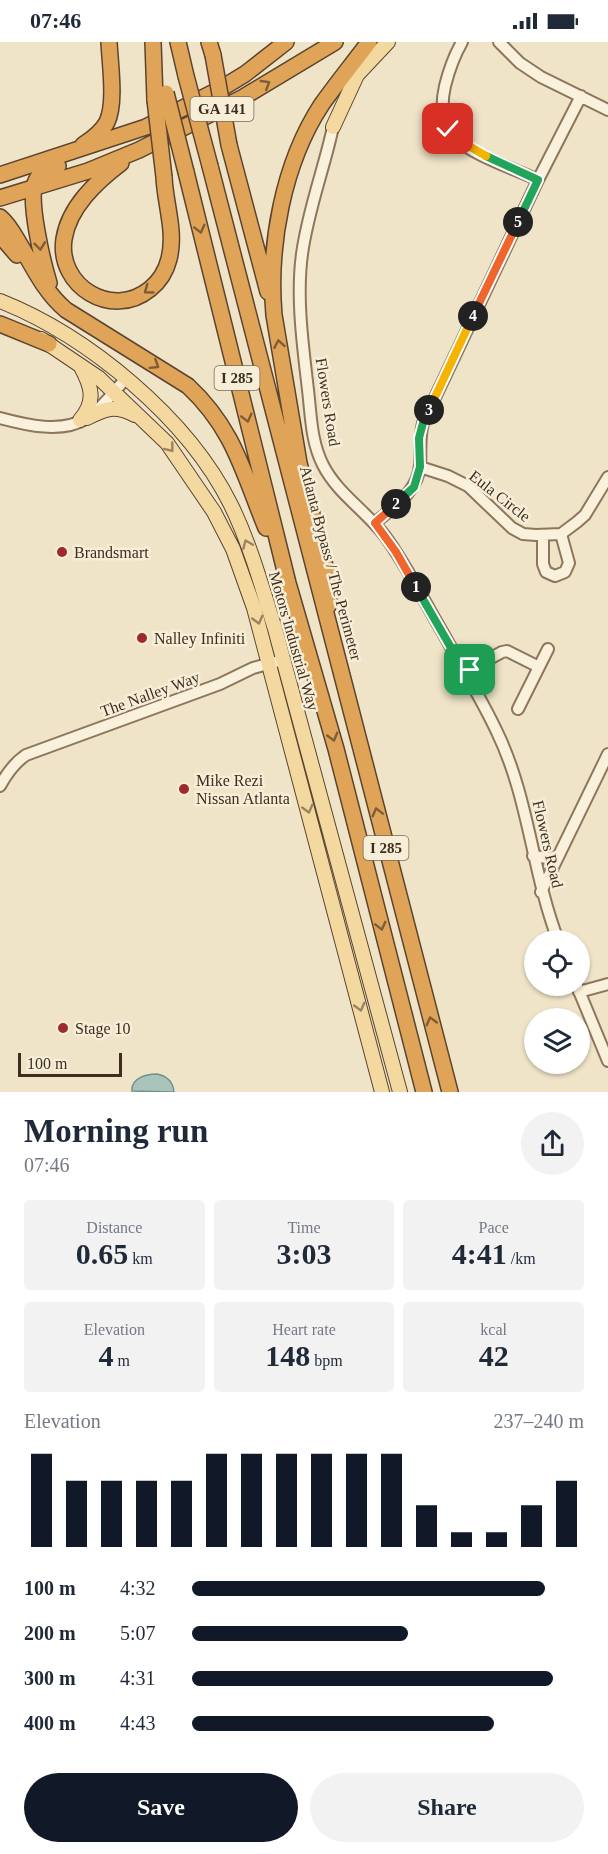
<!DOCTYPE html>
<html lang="en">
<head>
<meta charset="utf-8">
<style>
  body { margin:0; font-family:"Times New Roman",serif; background:#f2f2f3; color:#1f2937; height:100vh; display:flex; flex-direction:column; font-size:22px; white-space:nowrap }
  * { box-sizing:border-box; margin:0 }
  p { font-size:20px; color:#747a83 }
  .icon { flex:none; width:33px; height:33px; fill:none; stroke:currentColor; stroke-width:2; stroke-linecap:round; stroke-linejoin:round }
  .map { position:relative; height:1050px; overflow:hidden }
  .side { display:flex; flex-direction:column; background:#fff; flex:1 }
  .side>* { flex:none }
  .tools { position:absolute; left:524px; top:888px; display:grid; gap:12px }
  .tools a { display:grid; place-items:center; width:66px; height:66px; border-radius:50%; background:#fff; box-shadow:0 2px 4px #0004; font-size:30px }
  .scale { position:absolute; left:18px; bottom:15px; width:104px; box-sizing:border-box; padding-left:6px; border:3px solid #3d2e20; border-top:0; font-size:16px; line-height:21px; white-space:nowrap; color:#3d2e20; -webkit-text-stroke:4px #f7eed8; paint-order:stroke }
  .pin { position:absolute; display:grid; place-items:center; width:51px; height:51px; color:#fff; margin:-26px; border-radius:12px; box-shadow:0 3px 9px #0006 }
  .km { position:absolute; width:30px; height:30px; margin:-15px; border-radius:50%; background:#222; color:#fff; font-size:16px; line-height:30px; text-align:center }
  .round { display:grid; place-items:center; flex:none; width:63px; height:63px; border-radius:32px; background:#f2f2f3 }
  .overview { display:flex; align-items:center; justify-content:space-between; height:102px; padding:0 24px }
  h1 { font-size:33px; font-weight:800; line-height:45px }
  .figures { display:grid; grid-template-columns:repeat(3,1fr); gap:9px; height:102px; padding:6px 24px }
  .figures div { display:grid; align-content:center; border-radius:6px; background:#f2f2f3; text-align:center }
  .figures b { font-size:30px; font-weight:800 }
  .figures small { font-size:16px; font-weight:400 }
  .figures p { font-size:16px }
  .chart { height:168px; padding:12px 24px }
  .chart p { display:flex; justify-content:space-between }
  .chart svg { width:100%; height:108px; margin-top:6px; stroke:#111827; stroke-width:6 }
  .button { display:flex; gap:12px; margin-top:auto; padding:12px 24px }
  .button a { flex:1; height:69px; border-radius:36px; background:#111827; color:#fff; font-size:24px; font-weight:800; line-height:69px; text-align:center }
  .button a+a { background:#f2f2f3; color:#1f2937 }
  ul { padding:0 24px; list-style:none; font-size:20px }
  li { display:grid; grid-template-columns:96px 72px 1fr; align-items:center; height:45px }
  li i { height:15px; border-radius:8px; background:#111827 }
  .status { display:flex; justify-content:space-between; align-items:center; height:42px; padding:0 30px; background:#fff; direction:ltr }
  .status svg { height:16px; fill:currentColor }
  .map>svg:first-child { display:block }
  .water { fill:#a9c4bc; stroke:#6f938a; stroke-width:1.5 }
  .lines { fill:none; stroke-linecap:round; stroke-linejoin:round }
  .minor-casing { stroke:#8d765c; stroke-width:14 }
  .major-casing { stroke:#5b4430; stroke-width:16 }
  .highway-casing { stroke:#5b4430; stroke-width:18 }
  .minor { stroke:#faf1dc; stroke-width:10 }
  .major { stroke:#f3d9a0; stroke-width:14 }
  .highway { stroke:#e0a458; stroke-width:15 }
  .highway-bridge-casing { stroke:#5b4430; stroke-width:18; stroke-linecap:butt }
  .highway-bridge { stroke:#e0a458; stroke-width:15 }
  .oneway { stroke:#7e5d36 }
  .oneway2 { stroke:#988460 }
  .split-1-casing { stroke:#fff; stroke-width:12 }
  .split-2-casing { stroke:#fff; stroke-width:12 }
  .split-3-casing { stroke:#fff; stroke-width:12 }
  .split-4-casing { stroke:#fff; stroke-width:12 }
  .split-5-casing { stroke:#fff; stroke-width:12 }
  .split-6-casing { stroke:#fff; stroke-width:12 }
  .split-7-casing { stroke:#fff; stroke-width:12 }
  .split-1 { stroke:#22a559; stroke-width:8 }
  .split-2 { stroke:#f0652b; stroke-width:8 }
  .split-3 { stroke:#22a559; stroke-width:8 }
  .split-4 { stroke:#f5b400; stroke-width:8 }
  .split-5 { stroke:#f0652b; stroke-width:8 }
  .split-6 { stroke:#22a559; stroke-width:8 }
  .split-7 { stroke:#f5b400; stroke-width:8 }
  .poi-dot { fill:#9e2a2b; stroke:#f7eed8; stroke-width:2 }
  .labels { text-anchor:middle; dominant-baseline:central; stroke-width:5; stroke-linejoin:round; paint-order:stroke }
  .shield { fill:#f7eed8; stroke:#756857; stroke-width:1.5 }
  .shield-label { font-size:15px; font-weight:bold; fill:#3d2e20 }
  .street-label { font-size:16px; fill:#3d2e20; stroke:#f7eed8 }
  .poi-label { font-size:16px; fill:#3d2e20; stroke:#f7eed8; text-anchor:start }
</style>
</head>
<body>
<div class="status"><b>07:46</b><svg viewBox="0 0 49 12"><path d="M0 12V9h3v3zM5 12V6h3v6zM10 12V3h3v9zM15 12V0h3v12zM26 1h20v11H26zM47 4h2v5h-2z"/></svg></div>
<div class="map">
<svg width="608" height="1050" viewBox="0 0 608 1050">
  <rect width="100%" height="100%" fill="#f0e4c8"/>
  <path class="water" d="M157 1032C167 1034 173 1040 174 1050L132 1049C131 1036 146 1032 157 1032Z"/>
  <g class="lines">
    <defs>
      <path id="minor" d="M462 0C454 14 449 28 445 44 441 62 440 82 455 96 472 113 515 127 538 138
        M499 0 520 21 541 35 608 68
        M333 85C324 127 308 168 302 212 296 256 303 304 308 348 311 373 311 400 323 423 337 451 366 469 385 494 407 524 424 559 443 591 461 624 481 656 497 690 529 756 532 830 558 898
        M0 376C26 383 62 392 87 376 102 366 115 349 126 336
        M420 425 448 434 468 444 512 486 523 492 536 493 561 492 577 480 585 473 608 435
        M375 481C393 465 418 450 420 423 421 409 419 396 423 381L538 138 581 54
        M543 493V522L546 530 555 534 565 530 569 521 561 492
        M465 630 502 610 507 609 539 625
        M518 667 548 607
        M0 744C7 731 14 721 26 713L220 642 253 626 283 618
        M533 814 548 816 558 814
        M541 850 608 712
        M577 944 608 1019
        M579 950 608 942"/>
      <path id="major" d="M333 85 357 33 388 0
        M0 259C88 294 188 376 231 463 250 502 262 545 275 587L400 1050
        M41 297 99 336 167 401 214 470 233 507 254 566 382 1050
        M87 376C106 366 115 363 135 373
        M80 378C96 360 92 345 81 325"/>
      <path id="highway" d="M153 0 155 58
        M178 0 186 34
        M209 0 213 13
        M83 103C92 97 102 90 107 80 116 61 110 22 109 0
        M229 103 268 250
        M121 121C96 140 69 165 64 197 57 244 112 278 150 247 160 239 166 229 169 217 176 189 165 162 164 135
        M210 124 450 1050
        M186 130 288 541 336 707 424 1050
        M0 133 146 85 222 46 245 32 286 0
        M0 156 88 129 139 108 242 56 335 0
        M0 175C10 183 15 195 22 206 35 229 46 251 66 268L188 344C234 387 243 430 266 486
        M0 193 17 213
        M49 241C43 221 27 156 36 139 40 129 49 127 58 124
        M0 282 49 302
        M328 564 330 544 299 421 274 273C268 204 283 121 322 62 337 41 354 20 369 0"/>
    </defs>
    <use href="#minor" class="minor-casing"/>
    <use href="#major" class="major-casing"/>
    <use href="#highway" class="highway-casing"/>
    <use href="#minor" class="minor"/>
    <use href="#major" class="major"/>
    <use href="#highway" class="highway"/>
    <defs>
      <path id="highway-bridge" d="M213 13 229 103
        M186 34 210 124
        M166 51 186 130
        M155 58 164 135"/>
    </defs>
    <use href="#highway-bridge" class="highway-bridge-casing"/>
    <use href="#highway-bridge" class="highway-bridge"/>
  </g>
  <defs><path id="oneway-chevron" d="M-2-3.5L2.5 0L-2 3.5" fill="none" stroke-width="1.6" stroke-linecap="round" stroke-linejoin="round" transform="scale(1.5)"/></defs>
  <g class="oneway">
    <use href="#oneway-chevron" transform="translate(266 42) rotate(-31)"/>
    <use href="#oneway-chevron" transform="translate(200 187) rotate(76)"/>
    <use href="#oneway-chevron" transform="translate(40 204) rotate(83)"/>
    <use href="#oneway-chevron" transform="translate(148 248) rotate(144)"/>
    <use href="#oneway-chevron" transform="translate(279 302) rotate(-100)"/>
    <use href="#oneway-chevron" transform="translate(155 323) rotate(32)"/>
    <use href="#oneway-chevron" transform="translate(247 376) rotate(76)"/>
    <use href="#oneway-chevron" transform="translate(333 695) rotate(74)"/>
    <use href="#oneway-chevron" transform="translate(377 770) rotate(-104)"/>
    <use href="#oneway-chevron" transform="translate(381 884) rotate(76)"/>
    <use href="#oneway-chevron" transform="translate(431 979) rotate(-105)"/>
  </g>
  <g class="oneway2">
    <use href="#oneway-chevron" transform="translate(170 406) rotate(52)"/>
    <use href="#oneway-chevron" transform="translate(247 502) rotate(-113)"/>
    <use href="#oneway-chevron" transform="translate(258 578) rotate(75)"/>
    <use href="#oneway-chevron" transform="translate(308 767) rotate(75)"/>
    <use href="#oneway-chevron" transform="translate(360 965) rotate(75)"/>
  </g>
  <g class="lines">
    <defs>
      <path id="split-1" d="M416 545 465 630 470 628"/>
      <path id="split-2" d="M396 462 375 481 396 510 416 545"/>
      <path id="split-3" d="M396 462 414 445 420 425 419 396 423 381 429 368"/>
      <path id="split-4" d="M429 368 473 274"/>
      <path id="split-5" d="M473 274 518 180"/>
      <path id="split-6" d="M486 114 538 138 518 180"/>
      <path id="split-7" d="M448 87 455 96 486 114"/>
    </defs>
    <use href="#split-1" class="split-1-casing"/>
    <use href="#split-2" class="split-2-casing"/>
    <use href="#split-3" class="split-3-casing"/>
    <use href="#split-4" class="split-4-casing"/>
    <use href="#split-5" class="split-5-casing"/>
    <use href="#split-6" class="split-6-casing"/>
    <use href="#split-7" class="split-7-casing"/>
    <use href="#split-1" class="split-1"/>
    <use href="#split-2" class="split-2"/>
    <use href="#split-3" class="split-3"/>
    <use href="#split-4" class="split-4"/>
    <use href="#split-5" class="split-5"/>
    <use href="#split-6" class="split-6"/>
    <use href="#split-7" class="split-7"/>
  </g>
  <g class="poi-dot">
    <circle cx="62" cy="510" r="6"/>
    <circle cx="142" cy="596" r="6"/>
    <circle cx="184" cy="747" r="6"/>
    <circle cx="63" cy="986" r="6"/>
  </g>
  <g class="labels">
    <g class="shield">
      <rect x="190.5" y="55" width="63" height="24" rx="4.5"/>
      <rect x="214.5" y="324" width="45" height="24" rx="4.5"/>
      <rect x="363.5" y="794" width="45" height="24" rx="4.5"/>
    </g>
    <g class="shield-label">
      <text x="222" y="67">GA 141</text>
      <text x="237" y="336">I 285</text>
      <text x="386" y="806">I 285</text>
    </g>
    <g class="street-label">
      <text transform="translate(328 360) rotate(81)">Flowers Road</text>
      <text transform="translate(500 454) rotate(38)">Eula Circle</text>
      <text transform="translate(331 521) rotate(75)">Atlanta Bypass / The Perimeter</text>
      <text transform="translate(294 599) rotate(74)">Motors Industrial Way</text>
      <text transform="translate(150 652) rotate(-20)">The Nalley Way</text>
      <text transform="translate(548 802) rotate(77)">Flowers Road</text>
    </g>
    <g class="poi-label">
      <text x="74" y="510">Brandsmart</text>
      <text x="154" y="596">Nalley Infiniti</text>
      <text x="196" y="738">Mike Rezi<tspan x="196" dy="18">Nissan Atlanta</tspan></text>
      <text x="75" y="986">Stage 10</text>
    </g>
  </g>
</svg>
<div class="tools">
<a><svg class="icon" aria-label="locate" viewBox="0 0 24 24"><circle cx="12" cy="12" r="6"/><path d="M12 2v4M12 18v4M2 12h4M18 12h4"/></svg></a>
<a><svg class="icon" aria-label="layers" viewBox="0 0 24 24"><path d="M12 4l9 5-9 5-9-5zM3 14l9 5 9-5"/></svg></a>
</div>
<div class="scale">100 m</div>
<div class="pin" style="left:470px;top:628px;background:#1e9e55"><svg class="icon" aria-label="arrive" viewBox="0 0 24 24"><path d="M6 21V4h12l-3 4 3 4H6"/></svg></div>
<div class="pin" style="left:448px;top:87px;background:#d93025"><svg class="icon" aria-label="check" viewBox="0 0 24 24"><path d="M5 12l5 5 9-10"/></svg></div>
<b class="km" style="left:416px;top:545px">1</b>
<b class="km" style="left:396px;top:462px">2</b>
<b class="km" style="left:429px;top:368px">3</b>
<b class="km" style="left:473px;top:274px">4</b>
<b class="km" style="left:518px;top:180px">5</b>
</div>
<section class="side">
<div class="overview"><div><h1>Morning run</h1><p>07:46</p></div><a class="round"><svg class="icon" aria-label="share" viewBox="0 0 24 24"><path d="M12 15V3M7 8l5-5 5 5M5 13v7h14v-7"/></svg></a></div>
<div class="figures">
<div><p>Distance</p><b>0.65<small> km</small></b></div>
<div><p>Time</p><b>3:03</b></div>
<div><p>Pace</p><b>4:41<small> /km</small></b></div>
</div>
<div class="figures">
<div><p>Elevation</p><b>4<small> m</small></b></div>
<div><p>Heart rate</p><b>148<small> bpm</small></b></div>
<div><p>kcal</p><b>42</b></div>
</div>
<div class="chart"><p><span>Elevation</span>237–240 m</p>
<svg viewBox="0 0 160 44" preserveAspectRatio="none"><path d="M5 44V6M15 44V17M25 44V17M35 44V17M45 44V17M55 44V6M65 44V6M75 44V6M85 44V6M95 44V6M105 44V6M115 44V27M125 44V38M135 44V38M145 44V27M155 44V17"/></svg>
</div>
<ul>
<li><b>100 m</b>4:32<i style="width:90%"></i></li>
<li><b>200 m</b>5:07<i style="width:55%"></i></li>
<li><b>300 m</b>4:31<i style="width:92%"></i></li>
<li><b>400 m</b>4:43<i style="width:77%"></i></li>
</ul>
<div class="button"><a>Save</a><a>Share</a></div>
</section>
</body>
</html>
